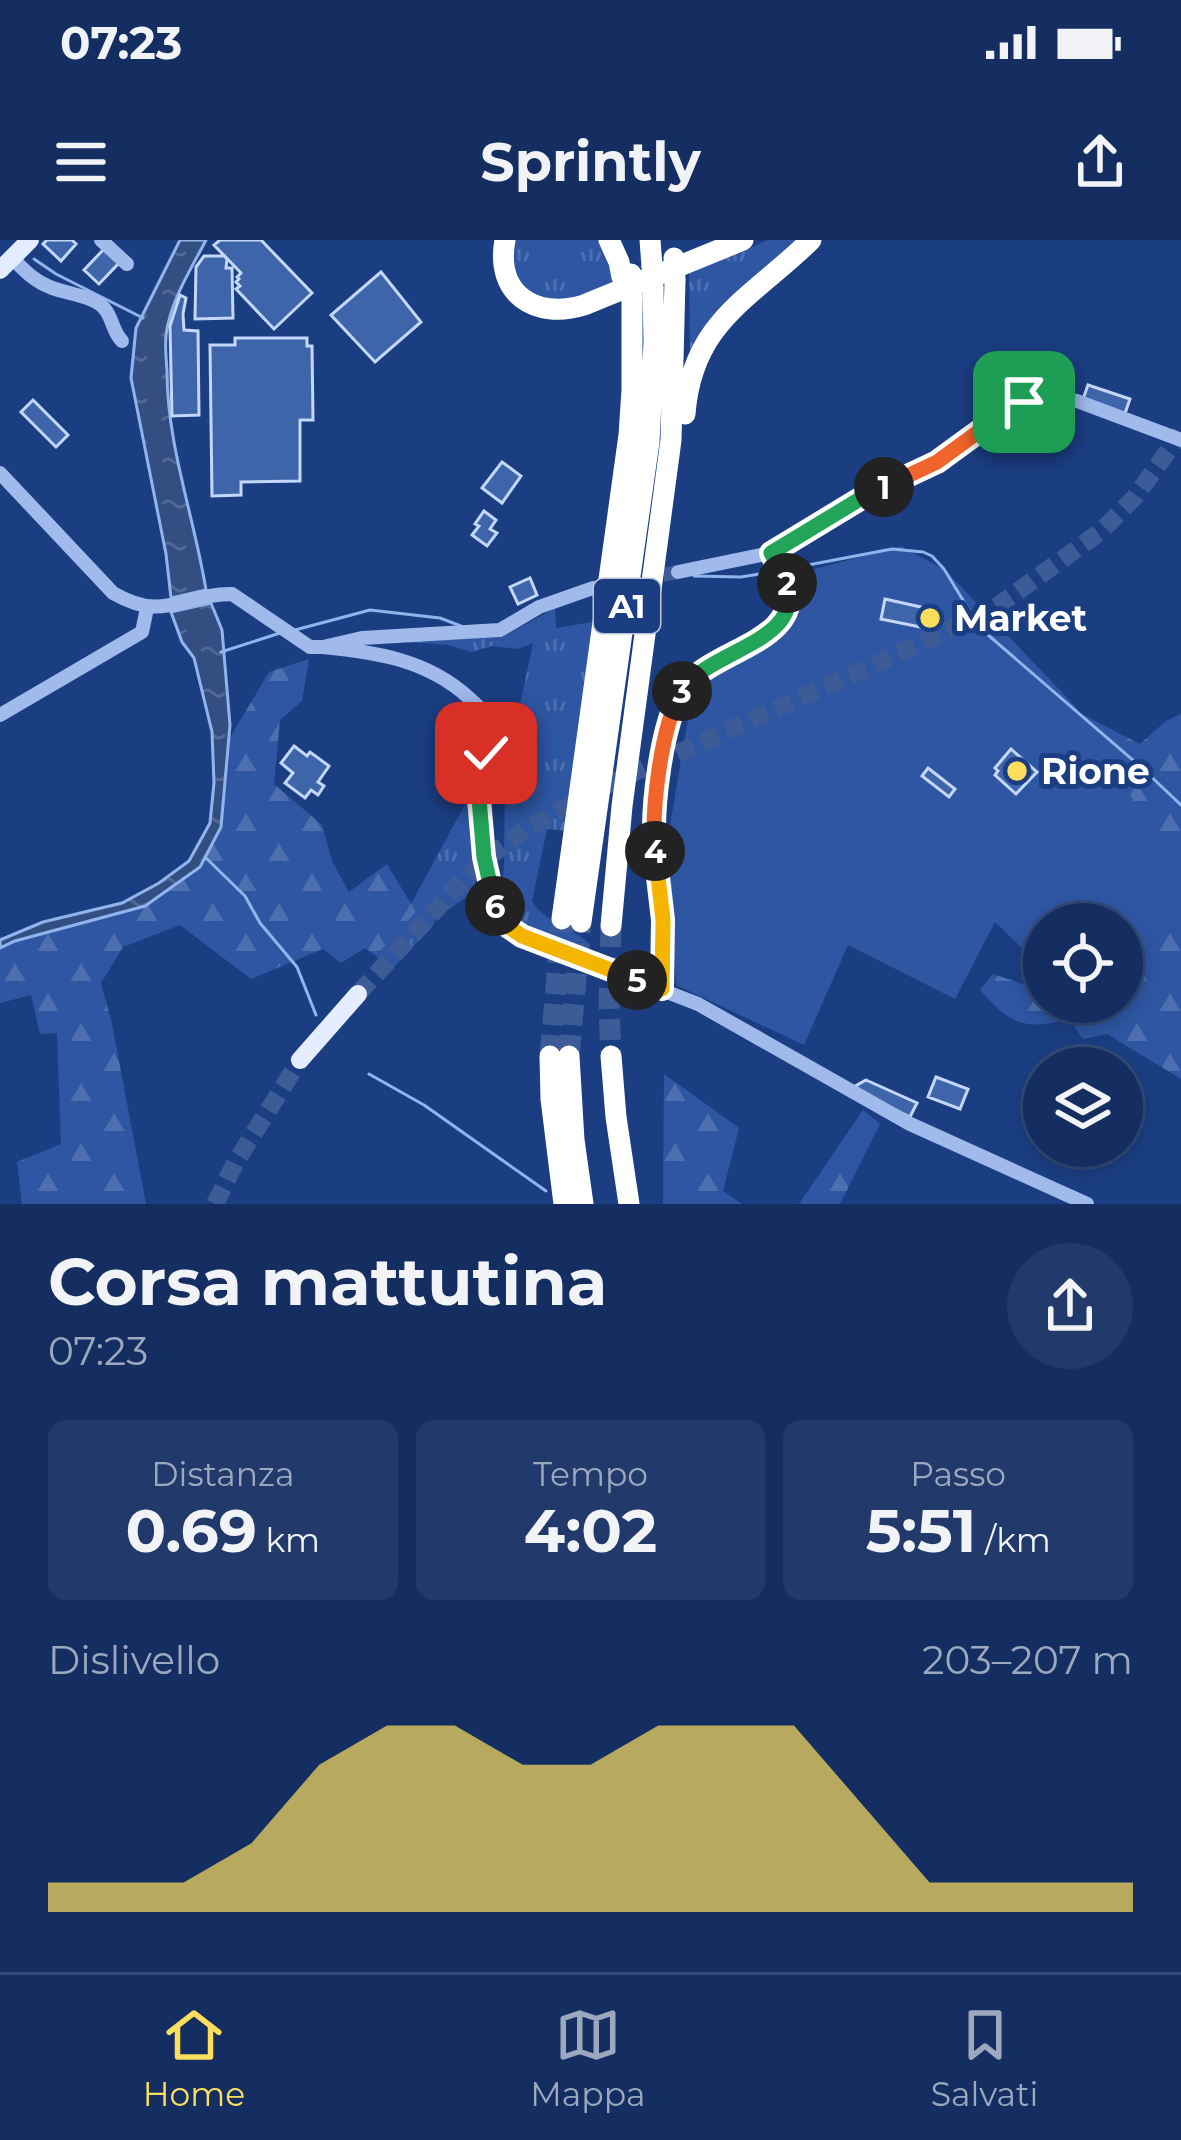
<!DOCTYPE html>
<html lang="it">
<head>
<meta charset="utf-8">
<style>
  body { margin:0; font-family:Montserrat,sans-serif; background:#213a6b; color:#f1f3f6; height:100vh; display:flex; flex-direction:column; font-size:45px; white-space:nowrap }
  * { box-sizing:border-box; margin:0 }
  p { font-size:39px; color:#9da8be }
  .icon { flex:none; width:66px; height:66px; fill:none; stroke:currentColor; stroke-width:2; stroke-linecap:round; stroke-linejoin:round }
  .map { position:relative; height:964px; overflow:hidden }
  .details { display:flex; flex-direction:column; background:#142e62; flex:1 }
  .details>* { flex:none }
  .buttons { position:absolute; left:1023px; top:663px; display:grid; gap:24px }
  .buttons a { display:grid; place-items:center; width:120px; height:120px; border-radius:50%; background:#142e62; box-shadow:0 6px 18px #0003,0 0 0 3px #334a77; font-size:60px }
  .pin { position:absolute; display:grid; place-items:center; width:102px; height:102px; color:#fff; margin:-51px; border-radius:24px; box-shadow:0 6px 18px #0006 }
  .km { position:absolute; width:60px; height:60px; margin:-30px; border-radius:50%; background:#222; color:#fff; font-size:33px; line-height:60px; text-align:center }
  .round { display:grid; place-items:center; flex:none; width:126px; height:126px; border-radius:63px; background:#213a6b }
  .summary { display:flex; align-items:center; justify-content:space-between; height:204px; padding:0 48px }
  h1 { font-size:66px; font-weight:700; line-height:90px }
  .figures { display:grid; grid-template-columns:repeat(3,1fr); gap:18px; height:204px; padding:12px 48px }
  .figures div { display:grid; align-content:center; border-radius:18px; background:#213a6b; text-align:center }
  .figures b { font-size:60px; font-weight:700 }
  .figures small { font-size:33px; font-weight:400 }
  .figures p { font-size:33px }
  .chart { height:336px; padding:24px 48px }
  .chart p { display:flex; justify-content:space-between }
  .chart svg { width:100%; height:216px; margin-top:12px; fill:#fcde5c; opacity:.7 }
  .status { display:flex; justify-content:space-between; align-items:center; height:84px; padding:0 60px; background:#142e62; direction:ltr }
  .status svg { height:33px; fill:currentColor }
  header { display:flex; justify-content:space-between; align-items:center; height:156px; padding:0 48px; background:#142e62; font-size:54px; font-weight:700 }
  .menu { display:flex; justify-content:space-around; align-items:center; height:168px; border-top:3px solid #334a77; background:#142e62; font-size:33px; color:#9da8be }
  .menu a { display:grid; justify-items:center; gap:6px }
  .menu .selected { color:#fcde5c }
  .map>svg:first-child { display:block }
  .grass { fill:url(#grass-tufts) }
  .forest { fill:url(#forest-firs) }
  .park { fill:#2e56a2 }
  .water { fill:url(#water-ripples); stroke:#92b4ed; stroke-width:3 }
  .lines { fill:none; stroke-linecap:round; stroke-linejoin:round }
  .stream { stroke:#92b4ed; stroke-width:3 }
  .building { fill:#3e64aa; stroke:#c4d7f8; stroke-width:3 }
  .minor-tunnel { stroke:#3d5b96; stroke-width:14; stroke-dasharray:14 7; stroke-linecap:butt }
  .major-tunnel { stroke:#3d5b96; stroke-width:18; stroke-dasharray:18 9; stroke-linecap:butt }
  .highway-tunnel { stroke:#3d5b96; stroke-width:21; stroke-dasharray:21 10; stroke-linecap:butt }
  .minor { stroke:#a0baeb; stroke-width:14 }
  .major { stroke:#e4ecff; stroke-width:18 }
  .highway { stroke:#fff; stroke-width:21 }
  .highway-bridge { stroke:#fff; stroke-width:21 }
  .split-1-casing { stroke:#fff; stroke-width:24 }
  .split-2-casing { stroke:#fff; stroke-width:24 }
  .split-3-casing { stroke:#fff; stroke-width:24 }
  .split-4-casing { stroke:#fff; stroke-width:24 }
  .split-5-casing { stroke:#fff; stroke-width:24 }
  .split-6-casing { stroke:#fff; stroke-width:24 }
  .split-7-casing { stroke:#fff; stroke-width:24 }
  .split-1 { stroke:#f0652b; stroke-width:15 }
  .split-2 { stroke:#22a559; stroke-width:15 }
  .split-3 { stroke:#22a559; stroke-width:15 }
  .split-4 { stroke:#f0652b; stroke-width:15 }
  .split-5 { stroke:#f5b400; stroke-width:15 }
  .split-6 { stroke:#f5b400; stroke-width:15 }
  .split-7 { stroke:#22a559; stroke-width:15 }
  .poi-dot { fill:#fcde5c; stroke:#1b3e83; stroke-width:4.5 }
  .labels { text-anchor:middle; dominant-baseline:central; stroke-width:10; stroke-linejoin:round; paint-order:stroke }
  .shield { fill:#1b3e83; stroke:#bbc5da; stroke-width:3 }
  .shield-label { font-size:33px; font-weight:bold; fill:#fff }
  .poi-label { font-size:36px; font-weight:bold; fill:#fff; stroke:#1b3e83; text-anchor:start }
</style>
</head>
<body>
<div class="status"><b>07:23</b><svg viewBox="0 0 49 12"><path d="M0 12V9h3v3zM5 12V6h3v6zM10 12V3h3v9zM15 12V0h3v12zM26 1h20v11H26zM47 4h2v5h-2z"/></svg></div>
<header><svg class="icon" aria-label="menu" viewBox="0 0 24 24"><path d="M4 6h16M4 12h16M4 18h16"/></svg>Sprintly<svg class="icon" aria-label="share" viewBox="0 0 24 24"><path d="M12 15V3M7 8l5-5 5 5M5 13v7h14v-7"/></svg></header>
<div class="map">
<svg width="1181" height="964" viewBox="0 0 1181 964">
  <defs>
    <pattern id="grass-tufts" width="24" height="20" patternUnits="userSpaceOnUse" patternTransform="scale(3)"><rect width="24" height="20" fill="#2e56a2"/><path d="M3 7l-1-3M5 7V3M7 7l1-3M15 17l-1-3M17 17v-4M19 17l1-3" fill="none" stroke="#4d6fb0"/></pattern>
    <pattern id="forest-firs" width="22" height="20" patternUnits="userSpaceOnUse" patternTransform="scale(3)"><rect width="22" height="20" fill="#2e56a2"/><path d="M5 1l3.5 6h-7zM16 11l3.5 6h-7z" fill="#4d6fb0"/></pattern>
    <pattern id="water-ripples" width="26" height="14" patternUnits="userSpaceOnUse" patternTransform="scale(3)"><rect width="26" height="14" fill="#334e81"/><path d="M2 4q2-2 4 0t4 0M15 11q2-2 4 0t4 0" fill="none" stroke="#526994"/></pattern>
  </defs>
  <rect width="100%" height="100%" fill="#1b3e83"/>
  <path class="grass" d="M511 0H604L619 42C586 55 541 82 517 38 512 28 512 12 511 0Z
    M768 0H799L690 118 689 29 740 13Z
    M555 368 556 388 593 382 565 591 547 589 532 661C544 682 570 687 589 703L551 700 521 688 509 673 501 650 504 627 505 531 497 497 499 473 520 465 533 403 518 409 492 406 471 412 448 405 408 402 503 397Z
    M469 557 475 651 451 668 437 675 433 686 387 734 376 716 416 672 411 664Z"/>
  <path class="forest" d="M309 419 302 461 280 480 274 544 322 585 332 621 349 652 387 624 416 672 376 716 365 708 341 723 323 709 251 739 180 685 123 707 101 743 112 784 146 964H22L17 922 61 904 57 793 40 794 31 755 0 763V708L15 701 145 666 200 627 221 587 228 501 269 432Z
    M1074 470 1140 504 1166 481 1181 474V653Z
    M1181 683V839L1107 794 1083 799 1069 779C1023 791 1011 784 980 750L993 734 1044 751V762H1122V727Z
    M664 834 739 888 723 951 742 964H663Z
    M863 870 880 884 840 964H799Z"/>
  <path class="park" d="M901 306 945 330 1075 466 1181 637V683L1122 727V684H1044V729L995 682 955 759 848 705 804 805 676 745 667 603 694 443 753 410 793 379 791 356 796 334Z"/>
  <path class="water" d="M180 0H206C192 27 175 54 168 84 164 99 166 116 167 131 167 206 194 276 206 350L171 358 166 314 131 138 136 88Z
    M211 363 222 390 230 485 221 587 200 627 145 666 15 701 0 708V700L43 682 122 663 159 643 189 621 210 583 214 543 212 492 194 418 182 402 171 372Z"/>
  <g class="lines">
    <path class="stream" d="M34 19 56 34 143 78
      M787 329 892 309 923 312 932 316 944 329 980 388 1142 528 1181 565
      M694 336 741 337 778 331
      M295 390 370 370 440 378 461 386
      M221 412 280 393
      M205 617 245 656 260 683 297 727 316 775
      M369 834 424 865 546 951"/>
  </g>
  <path class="building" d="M47 0H72L76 4 61 21 43 4Z
    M220 0H261L312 53 274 89 236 49 240 46 236 42 239 39 237 37 241 33 214 5Z
    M104 9 119 23 99 44 84 30Z
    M204 16H224L227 19 226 28H232L233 78 195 79 196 27Z
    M381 32 421 82 375 122 331 75Z
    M180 55 186 58 183 74 184 90 198 91 199 175 172 176 170 86Z
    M235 98H307V106H312L313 180H300V241L241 242V255L212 256 210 105H235Z
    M1053 121 1060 141 1038 148 1031 129Z
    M1088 145 1130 159 1124 176 1082 162Z
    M33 160 68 195 56 207 21 172Z
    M502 222 521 236 502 263 482 248Z
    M484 271 496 280 490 289 497 293 487 306 472 295 479 286 475 284Z
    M530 338 537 355 518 364 510 347Z
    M885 359 934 370 930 389 881 379Z
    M294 506 307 516 310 512 329 526 318 542 324 546 318 555 311 550 305 558 285 543 293 533 281 523Z
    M1011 509 1037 532 1016 554 995 535 998 531 995 528Z
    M928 528 955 549 949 557 922 536Z
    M936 837 968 849 960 869 928 857Z
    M866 840 917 863 910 877 852 848Z"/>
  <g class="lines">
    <path class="minor-tunnel" d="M622 343 678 332"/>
    <path class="major-tunnel" d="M358 754 451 653 488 617 526 589 611 543 909 409 999 365 1100 292 1135 257 1181 193
      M215 964 235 923 300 820"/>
    <path class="highway-tunnel" d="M611 686 609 768 611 816
      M550 816 562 679
      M569 816 581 682"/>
    <path class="minor" d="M101 0 127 24
      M12 18C24 30 34 41 50 47 66 54 92 55 104 68 113 78 112 91 122 101
      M0 233 113 353C165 383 180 354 232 354L310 407H323L362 398 500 390 539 367 593 348
      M678 332 771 313 860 259 937 222 1000 176 1024 162 1046 158 1077 161 1181 200
      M323 407C376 412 428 420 469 458 477 465 489 475 491 487 492 504 482 525 479 542 475 566 484 638 493 662 498 678 509 687 522 696L698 764 908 883 1087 964
      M0 475 142 392 147 368
      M662 749C670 700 656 650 654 601 652 566 661 495 675 464 681 450 690 436 703 428 730 410 793 395 790 355 789 340 779 325 771 313"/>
    <path class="major" d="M0 30 30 0
      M300 820 358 754"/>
    <path class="highway" d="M505 0C495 54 535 80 584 65L743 0
      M609 0 619 22 622 37
      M650 0 652 26
      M685 174C692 81 752 58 811 0
      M562 679 629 195 632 150V56
      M581 682 649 202 654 103 653 48
      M611 686 622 566 671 200 675 40
      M550 816 551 859 564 964
      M569 816 574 900 583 964
      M611 816 616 877 629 964"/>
    <path class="highway-bridge" d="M674 18 675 40
      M652 26 653 48
      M631 34 632 56"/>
  </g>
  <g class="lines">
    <defs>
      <path id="split-1" d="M884 247 937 222 1000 176 1024 162"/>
      <path id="split-2" d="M787 343 771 313 860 259 884 247"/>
      <path id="split-3" d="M682 451C708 409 804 404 787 343"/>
      <path id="split-4" d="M655 611C651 571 661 485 682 451"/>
      <path id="split-5" d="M637 740 662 749 663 680 655 611"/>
      <path id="split-6" d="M495 666 506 685 522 696 637 740"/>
      <path id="split-7" d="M486 513 478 547 484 617 495 666"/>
    </defs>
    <use href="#split-1" class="split-1-casing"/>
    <use href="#split-2" class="split-2-casing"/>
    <use href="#split-3" class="split-3-casing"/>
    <use href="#split-4" class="split-4-casing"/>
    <use href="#split-5" class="split-5-casing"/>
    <use href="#split-6" class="split-6-casing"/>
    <use href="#split-7" class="split-7-casing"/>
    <use href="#split-1" class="split-1"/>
    <use href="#split-2" class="split-2"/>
    <use href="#split-3" class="split-3"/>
    <use href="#split-4" class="split-4"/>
    <use href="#split-5" class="split-5"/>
    <use href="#split-6" class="split-6"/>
    <use href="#split-7" class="split-7"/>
  </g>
  <g class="poi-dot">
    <circle cx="930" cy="378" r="12"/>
    <circle cx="1017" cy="531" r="12"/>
  </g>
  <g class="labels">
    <rect class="shield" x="594" y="339" width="66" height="54" rx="9"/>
    <g class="shield-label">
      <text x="627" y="366">A1</text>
    </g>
    <g class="poi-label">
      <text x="954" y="378">Market</text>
      <text x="1041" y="531">Rione</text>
    </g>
  </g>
</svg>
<div class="buttons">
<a><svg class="icon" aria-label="locate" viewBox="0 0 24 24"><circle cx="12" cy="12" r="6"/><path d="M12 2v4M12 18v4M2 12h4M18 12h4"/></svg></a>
<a><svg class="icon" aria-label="layers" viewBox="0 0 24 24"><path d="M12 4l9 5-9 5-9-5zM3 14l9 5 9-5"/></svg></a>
</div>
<div class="pin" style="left:1024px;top:162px;background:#1e9e55"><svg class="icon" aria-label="arrive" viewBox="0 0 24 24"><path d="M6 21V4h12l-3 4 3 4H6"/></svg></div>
<div class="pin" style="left:486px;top:513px;background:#d93025"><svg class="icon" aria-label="check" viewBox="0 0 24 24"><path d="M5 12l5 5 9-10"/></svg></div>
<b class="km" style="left:884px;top:247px">1</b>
<b class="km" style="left:787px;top:343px">2</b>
<b class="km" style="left:682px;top:451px">3</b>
<b class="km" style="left:655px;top:611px">4</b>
<b class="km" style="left:637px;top:740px">5</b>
<b class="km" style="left:495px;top:666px">6</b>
</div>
<section class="details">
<div class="summary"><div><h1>Corsa mattutina</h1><p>07:23</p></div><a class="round"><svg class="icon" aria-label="share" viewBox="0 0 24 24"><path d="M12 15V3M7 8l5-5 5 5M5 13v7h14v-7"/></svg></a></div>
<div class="figures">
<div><p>Distanza</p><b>0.69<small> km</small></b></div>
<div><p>Tempo</p><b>4:02</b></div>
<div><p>Passo</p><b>5:51<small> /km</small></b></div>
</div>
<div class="chart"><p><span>Dislivello</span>203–207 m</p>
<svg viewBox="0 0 160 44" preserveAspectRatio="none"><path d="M0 44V38L10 38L20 38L30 30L40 14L50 6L60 6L70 14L80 14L90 6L100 6L110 6L120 22L130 38L140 38L150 38L160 38V44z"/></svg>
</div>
</section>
<nav class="menu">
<a class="selected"><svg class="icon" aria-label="home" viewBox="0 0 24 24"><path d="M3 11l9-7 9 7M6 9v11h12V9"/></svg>Home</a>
<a><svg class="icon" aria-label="map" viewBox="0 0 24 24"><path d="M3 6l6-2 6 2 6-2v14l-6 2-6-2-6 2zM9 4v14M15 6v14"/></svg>Mappa</a>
<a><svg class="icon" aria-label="saved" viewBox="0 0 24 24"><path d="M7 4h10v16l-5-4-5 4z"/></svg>Salvati</a>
</nav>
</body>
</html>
